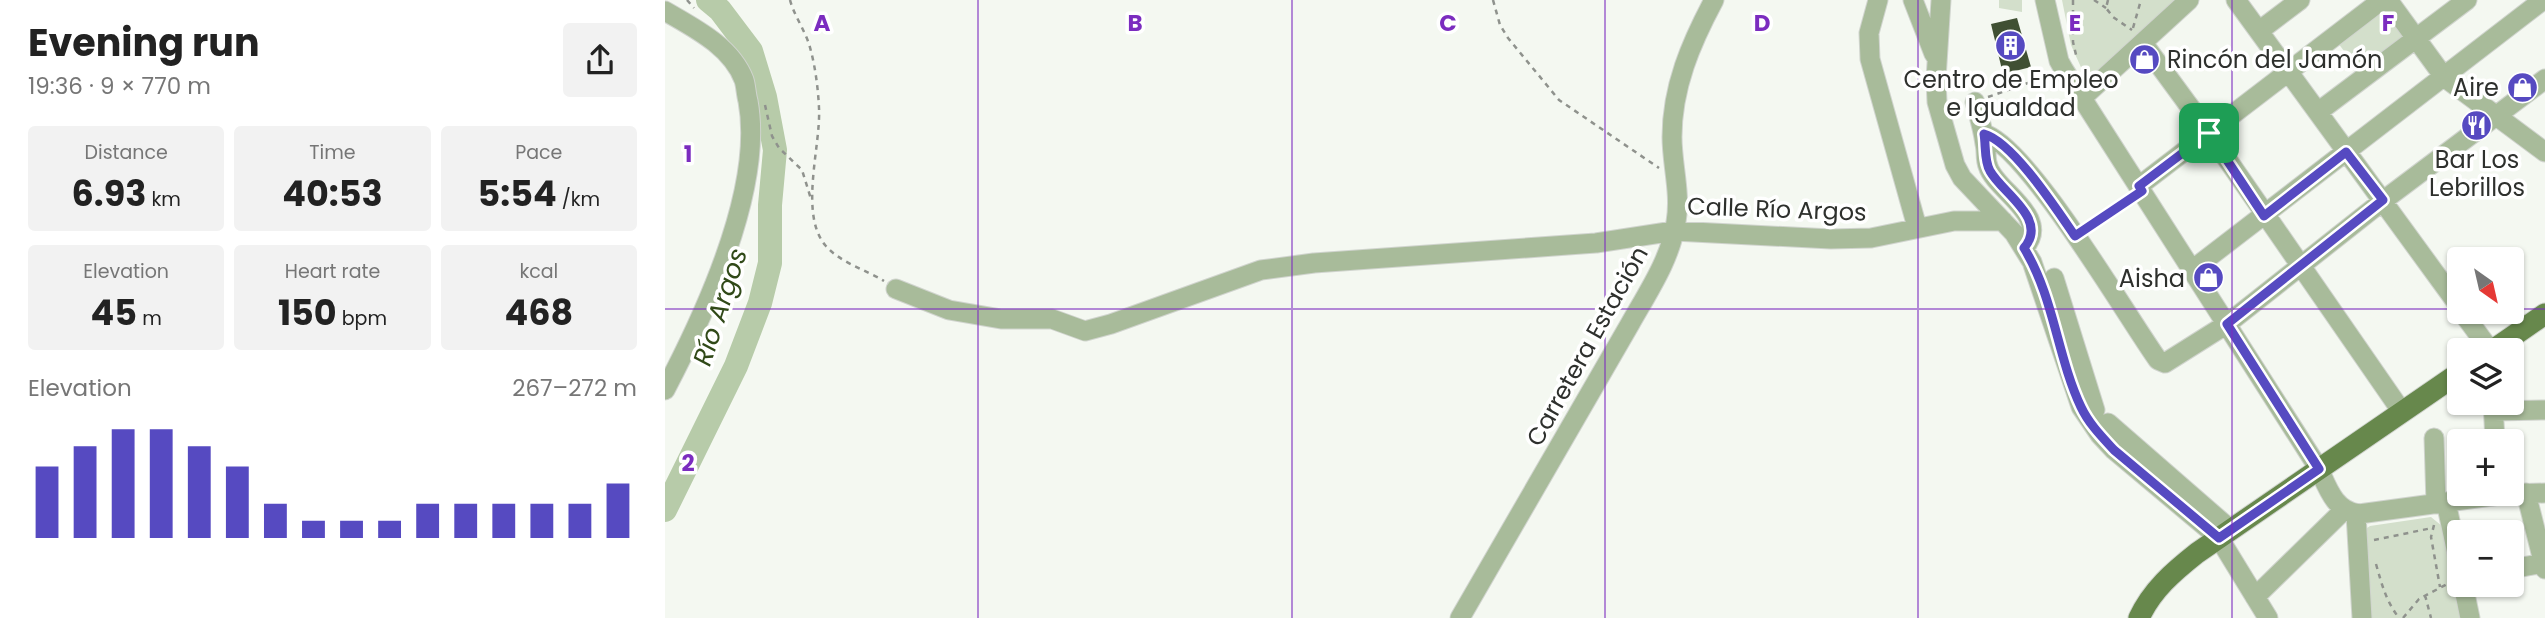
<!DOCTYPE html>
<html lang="en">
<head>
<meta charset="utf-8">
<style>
  body { margin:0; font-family:Poppins,sans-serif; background:#f2f2f2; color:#222; height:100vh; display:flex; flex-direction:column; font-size:26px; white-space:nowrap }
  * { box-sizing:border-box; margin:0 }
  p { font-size:23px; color:#767676 }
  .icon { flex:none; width:38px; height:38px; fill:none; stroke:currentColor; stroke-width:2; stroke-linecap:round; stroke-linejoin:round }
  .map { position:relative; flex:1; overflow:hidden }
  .sheet { display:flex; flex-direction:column; background:#fff; width:665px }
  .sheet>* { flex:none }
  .needle { width:46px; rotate:146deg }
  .buttons { position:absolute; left:1782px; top:247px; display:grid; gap:14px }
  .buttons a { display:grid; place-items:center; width:77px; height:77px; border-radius:7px; background:#fff; box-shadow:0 2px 5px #0004; font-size:35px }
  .pin { position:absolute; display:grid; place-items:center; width:60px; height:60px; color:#fff; margin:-30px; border-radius:14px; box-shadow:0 4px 10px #0006 }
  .round { display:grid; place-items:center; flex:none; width:74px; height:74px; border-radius:7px; background:#f2f2f2 }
  .head { display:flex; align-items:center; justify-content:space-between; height:119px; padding:0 28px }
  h1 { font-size:38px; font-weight:700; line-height:52px }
  .stats { display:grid; grid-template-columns:repeat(3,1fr); gap:10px; height:119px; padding:7px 28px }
  .stats div { display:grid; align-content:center; border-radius:7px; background:#f2f2f2; text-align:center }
  .stats b { font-size:35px; font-weight:700 }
  .stats small { font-size:19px; font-weight:400 }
  .stats p { font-size:19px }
  .chart { height:196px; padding:14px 28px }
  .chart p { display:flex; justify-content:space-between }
  .chart svg { width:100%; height:126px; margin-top:7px; stroke:#564ac1; stroke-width:6 }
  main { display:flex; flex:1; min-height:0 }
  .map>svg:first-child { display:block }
  .green { fill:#d3dfcb }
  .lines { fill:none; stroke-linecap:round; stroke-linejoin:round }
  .river { stroke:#b7cba9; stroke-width:24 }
  .building { fill:#405033 }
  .minor-casing { stroke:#d0d4ce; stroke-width:21 }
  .major-casing { stroke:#d0d4ce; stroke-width:23 }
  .path { stroke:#8f928d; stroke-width:2.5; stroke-dasharray:5 5; stroke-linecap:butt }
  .minor { stroke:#a8bb9a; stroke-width:19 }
  .major { stroke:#67884c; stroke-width:21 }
  .route-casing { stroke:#fff; stroke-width:14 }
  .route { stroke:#564ac1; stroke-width:9 }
  .grid { fill:none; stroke:#7b2cbf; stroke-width:2; stroke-opacity:0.55 }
  .labels { text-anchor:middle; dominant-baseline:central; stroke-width:7; stroke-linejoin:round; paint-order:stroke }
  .poi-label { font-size:24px; fill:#2e302d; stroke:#fff }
  .street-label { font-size:24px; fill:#2e302d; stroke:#fff }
  .water-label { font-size:26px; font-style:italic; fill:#304918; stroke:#fff }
  .grid-label { font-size:23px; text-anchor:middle; font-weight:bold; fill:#7b2cbf; stroke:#fff; stroke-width:7; stroke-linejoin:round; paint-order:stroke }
</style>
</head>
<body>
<main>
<section class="sheet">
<div class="head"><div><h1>Evening run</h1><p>19:36 · 9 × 770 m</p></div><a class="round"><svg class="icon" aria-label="share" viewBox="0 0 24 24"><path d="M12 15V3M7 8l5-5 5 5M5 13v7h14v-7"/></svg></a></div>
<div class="stats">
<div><p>Distance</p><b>6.93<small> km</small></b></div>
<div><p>Time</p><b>40:53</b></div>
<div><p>Pace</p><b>5:54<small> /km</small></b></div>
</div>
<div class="stats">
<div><p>Elevation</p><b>45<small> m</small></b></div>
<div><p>Heart rate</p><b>150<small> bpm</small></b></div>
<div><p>kcal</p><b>468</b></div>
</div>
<div class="chart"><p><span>Elevation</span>267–272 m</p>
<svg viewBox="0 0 160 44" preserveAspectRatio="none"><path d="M5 44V19M15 44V12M25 44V6M35 44V6M45 44V12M55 44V19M65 44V32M75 44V38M85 44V38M95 44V38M105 44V32M115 44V32M125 44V32M135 44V32M145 44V32M155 44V25"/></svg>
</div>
</section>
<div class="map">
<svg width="1880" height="618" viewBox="0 0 1880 618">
  <rect width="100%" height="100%" fill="#f4f8f1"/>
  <path class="green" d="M1334 0H1357V12L1334 8Z
    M1397 0H1514L1423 83 1406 45Z
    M1720 7 1741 35 1694 71 1673 43Z
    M1766 517 1777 526 1796 618H1704L1699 530 1705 526Z"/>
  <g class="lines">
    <path class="river" d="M0 510 71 366 95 303 105 263V205L110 150 100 97 86 51 55 10 43 0"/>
  </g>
  <path class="building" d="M1352 18 1366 67 1338 74 1326 24Z"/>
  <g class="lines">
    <defs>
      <path id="minor" d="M1213 0 1204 33 1205 59 1252 227
        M1248 0 1269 54
        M1276 0 1271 79 1272 102 1290 165 1297 178 1349 233 1367 262 1416 407 1435 435 1449 450 1554 538 1603 618
        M1380 0 1394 61 1399 70 1654 469C1663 489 1670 511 1694 514L1842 494 1880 493
        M1571 0 1794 306
        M1723 0 1779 77 1880 152
        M0 11C29 28 66 46 79 80 81 86 81 94 83 101 99 188 40 314 0 390
        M1594 31 1635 0
        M1478 43 1544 133 1737 412
        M1417 98 1524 0
        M1310 102C1314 116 1318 129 1320 144 1322 151 1320 159 1323 166 1330 191 1387 216 1359 248
        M1653 112 1802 0
        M1319 134C1362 145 1462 317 1493 360L1500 363 1562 324 1719 200 1880 79
        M1474 186 1717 0
        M1527 270 1878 0
        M1389 278 1430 410
        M231 289 284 310 336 319H387L420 331 446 324 596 270 649 263 931 243 1009 231 1166 239 1206 238 1289 221H1338
        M1797 312 1825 350
        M1828 402 1830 441
        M1829 411 1880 410
        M1443 423 1566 530
        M1769 438 1771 504
        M1861 493 1880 569
        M1781 502 1794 563
        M1691 514 1697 618
        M1846 569 1879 563
        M1798 584 1805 618
        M1590 597 1679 510
        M795 618 965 324C983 292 1006 258 1011 222 1016 193 1007 165 1007 137 1007 87 1026 43 1049 0"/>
      <path id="major" d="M1828 350 1880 314
        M1474 618C1487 590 1508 572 1532 553L1794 373"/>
    </defs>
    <use href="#minor" class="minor-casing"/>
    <use href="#major" class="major-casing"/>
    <path class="path" d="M22 0 29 8
      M125 0C129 15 139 29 144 44 150 64 153 87 154 108 156 146 134 213 160 245 174 262 201 270 219 281
      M828 0 835 25 843 38 894 100 994 168
      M1408 0V42L1412 59
      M1429 0 1441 8
      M1443 0 1441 8 1448 17 1467 30
      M1468 28 1476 0
      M1323 97 1383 76
      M100 105 107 136 114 148 137 170 146 199
      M1425 226 1463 201
      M1769 525 1766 537 1775 587
      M1709 540 1767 528
      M1711 564C1717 585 1721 601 1734 618
      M1760 595 1766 618
      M1738 618 1754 599 1784 583"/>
    <use href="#minor" class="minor"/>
    <use href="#major" class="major"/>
  </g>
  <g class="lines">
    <defs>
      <path id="route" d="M1544 133 1599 216 1681 152 1718 200 1562 324 1654 469 1554 538 1449 450C1437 437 1424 424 1416 407 1392 356 1389 297 1359 248 1384 219 1337 193 1325 171 1319 161 1321 145 1319 134 1348 142 1392 210 1410 236L1477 191 1474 186Z"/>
    </defs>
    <use href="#route" class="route-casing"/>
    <use href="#route" class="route"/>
  </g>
  <path class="grid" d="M313 0V618M627 0V618M940 0V618M1253 0V618M1567 0V618M0 309H1794M1846 309H1880"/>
  <defs>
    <symbol id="building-disc" viewBox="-11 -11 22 22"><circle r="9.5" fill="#564ac1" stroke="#fff"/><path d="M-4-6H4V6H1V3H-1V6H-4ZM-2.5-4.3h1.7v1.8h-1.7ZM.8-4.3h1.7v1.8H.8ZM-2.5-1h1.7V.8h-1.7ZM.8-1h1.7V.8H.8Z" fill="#fff"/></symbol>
    <symbol id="shop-disc" viewBox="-11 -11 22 22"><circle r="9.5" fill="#564ac1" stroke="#fff"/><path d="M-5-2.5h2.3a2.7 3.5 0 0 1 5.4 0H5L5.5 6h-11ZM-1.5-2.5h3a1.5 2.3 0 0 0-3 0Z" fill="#fff"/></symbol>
    <symbol id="restaurant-disc" viewBox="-11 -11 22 22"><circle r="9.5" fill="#564ac1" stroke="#fff"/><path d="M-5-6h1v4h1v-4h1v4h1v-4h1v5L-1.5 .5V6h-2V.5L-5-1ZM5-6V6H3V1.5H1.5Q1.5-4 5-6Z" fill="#fff"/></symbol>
  </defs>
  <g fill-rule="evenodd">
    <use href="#building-disc" x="1328" y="28" width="35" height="35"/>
    <use href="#shop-disc" x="1462" y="42" width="35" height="35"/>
    <use href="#shop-disc" x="1840" y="70" width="35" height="35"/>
    <use href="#restaurant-disc" x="1794" y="108" width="35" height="35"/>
    <use href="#shop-disc" x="1526" y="260" width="35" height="35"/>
  </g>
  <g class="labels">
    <g class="poi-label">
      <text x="1502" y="59" text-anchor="start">Rincón del Jamón</text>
      <text x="1346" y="79">Centro de Empleo<tspan x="1346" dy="28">e Igualdad</tspan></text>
      <text x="1834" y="87" text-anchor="end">Aire</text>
      <text x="1812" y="159">Bar Los<tspan x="1812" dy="28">Lebrillos</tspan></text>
      <text x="1520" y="278" text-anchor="end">Aisha</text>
    </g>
    <g class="street-label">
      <text transform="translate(1112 209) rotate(2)">Calle Río Argos</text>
      <text transform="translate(922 346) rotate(-61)">Carretera Estación</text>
    </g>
    <g class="water-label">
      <text transform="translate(55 307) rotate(-72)">Río Argos</text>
    </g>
  </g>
  <g class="grid-label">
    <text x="157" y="31">A</text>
    <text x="470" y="31">B</text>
    <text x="783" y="31">C</text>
    <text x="1097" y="31">D</text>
    <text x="1410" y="31">E</text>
    <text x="1723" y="31">F</text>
    <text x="23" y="162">1</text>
    <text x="23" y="471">2</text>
  </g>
</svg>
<div class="buttons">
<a><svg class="needle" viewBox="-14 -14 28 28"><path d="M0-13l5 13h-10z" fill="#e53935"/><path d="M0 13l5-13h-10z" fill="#767676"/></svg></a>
<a><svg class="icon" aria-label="layers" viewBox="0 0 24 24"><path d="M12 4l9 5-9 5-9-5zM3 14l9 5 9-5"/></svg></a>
<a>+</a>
<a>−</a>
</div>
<div class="pin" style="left:1544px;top:133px;background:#1e9e55"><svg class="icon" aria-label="arrive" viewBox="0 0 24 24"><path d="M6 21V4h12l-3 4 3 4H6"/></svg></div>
</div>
</main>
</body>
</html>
